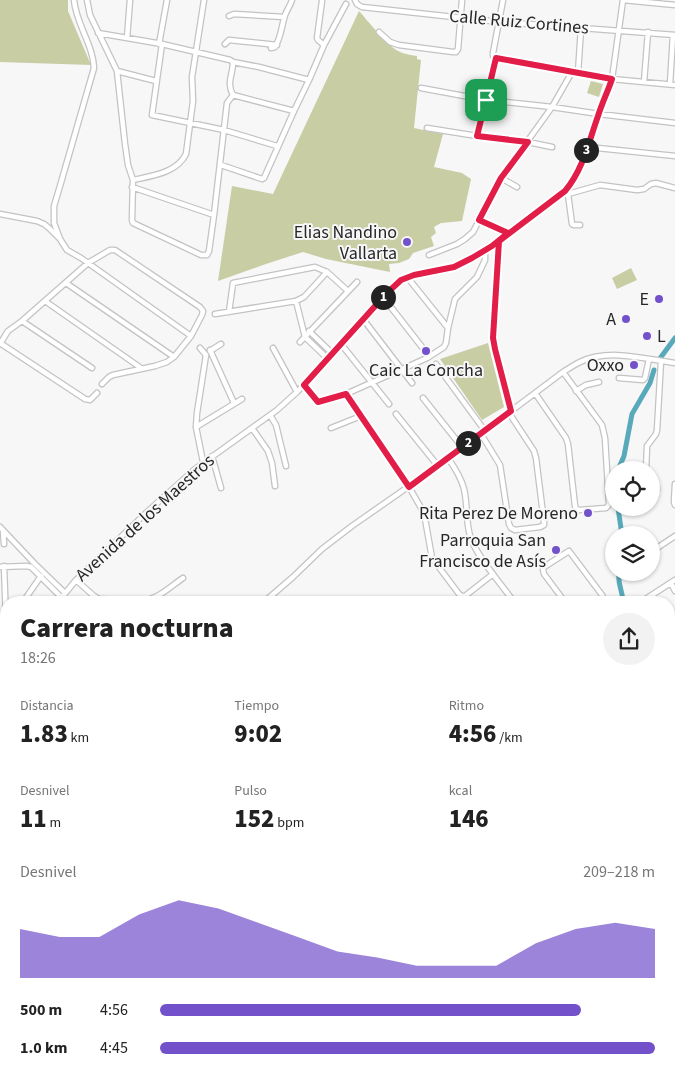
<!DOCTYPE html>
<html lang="es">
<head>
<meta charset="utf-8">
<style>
  body { margin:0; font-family:"Source Sans 3",sans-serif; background:#f2f2f2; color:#222; height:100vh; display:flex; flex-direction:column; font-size:19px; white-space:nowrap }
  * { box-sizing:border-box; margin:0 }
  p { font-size:16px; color:#767676 }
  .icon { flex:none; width:28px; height:28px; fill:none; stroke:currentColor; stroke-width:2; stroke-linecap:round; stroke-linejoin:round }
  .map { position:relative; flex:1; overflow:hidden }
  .drawer { position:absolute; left:0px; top:596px; width:675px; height:481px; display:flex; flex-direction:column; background:#fff; border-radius:20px 20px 0 0; box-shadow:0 1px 4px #0004 }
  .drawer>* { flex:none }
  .controls { position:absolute; left:605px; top:461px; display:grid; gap:10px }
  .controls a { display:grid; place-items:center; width:55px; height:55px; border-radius:50%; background:#fff; box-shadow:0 1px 4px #0004; font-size:25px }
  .pin { position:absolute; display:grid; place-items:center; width:42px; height:42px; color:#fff; margin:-21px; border-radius:10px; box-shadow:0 2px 8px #0006 }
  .km { position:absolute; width:25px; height:25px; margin:-12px; border-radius:50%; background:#222; color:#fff; font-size:14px; line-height:25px; text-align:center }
  .round { display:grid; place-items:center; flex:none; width:52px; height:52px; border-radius:26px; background:#f2f2f2 }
  .headline { display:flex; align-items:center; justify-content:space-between; height:85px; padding:0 20px }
  h1 { font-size:28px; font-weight:800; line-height:38px }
  .stats { display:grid; grid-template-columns:repeat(3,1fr); gap:8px; height:85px; padding:5px 20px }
  .stats div { display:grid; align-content:center }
  .stats b { font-size:25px; font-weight:800 }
  .stats small { font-size:14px; font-weight:400 }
  .stats p { font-size:14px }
  .chart { height:140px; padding:10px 20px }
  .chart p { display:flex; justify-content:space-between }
  .chart svg { width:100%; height:90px; margin-top:5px; fill:#7351cb; opacity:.7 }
  ul { padding:0 20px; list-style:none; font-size:16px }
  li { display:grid; grid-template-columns:80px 60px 1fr; align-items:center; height:38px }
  li i { height:12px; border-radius:6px; background:#7351cb }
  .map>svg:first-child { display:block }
  .green { fill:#c9cda3 }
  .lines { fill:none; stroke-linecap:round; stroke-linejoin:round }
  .stream { stroke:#58aabb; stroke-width:1 }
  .canal { stroke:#58aabb; stroke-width:5 }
  .river { stroke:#58aabb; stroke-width:9 }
  .minor-casing { stroke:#c3c3c4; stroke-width:7 }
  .minor { stroke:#fff; stroke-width:4.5 }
  .route-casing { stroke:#fff; stroke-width:10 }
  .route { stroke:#e11d48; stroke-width:6 }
  .poi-dot { fill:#7351cb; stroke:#f7f7f8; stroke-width:2 }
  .labels { text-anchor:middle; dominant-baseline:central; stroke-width:4; stroke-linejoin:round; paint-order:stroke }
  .street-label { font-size:18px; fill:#272727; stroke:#f7f7f8 }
  .poi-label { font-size:18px; fill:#272727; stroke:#f7f7f8; text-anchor:end }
</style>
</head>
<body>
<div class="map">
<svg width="675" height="1077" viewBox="0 0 675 1077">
  <rect width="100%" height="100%" fill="#f7f7f8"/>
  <path class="green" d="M0 0H68V11L91 65 0 62Z
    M359 11C368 21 387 45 398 51 404 54 410 55 417 56V59L421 60 414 128 443 134 434 167 462 173 471 179 462 221 441 223 434 227 436 233 431 237 434 246 413 253 409 259 399 263 389 264 390 272 326 259 303 252 269 263 218 281 232 186 273 194Z
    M591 81 603 84 599 97 587 93Z
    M631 268 637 280 617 289 612 278Z
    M488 343 504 407 482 420 440 359Z"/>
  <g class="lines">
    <path class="stream" d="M669 738 675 734"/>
    <path class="canal" d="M661 357 675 338
      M618 470 624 456 632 414 650 383 654 370
      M618 508 622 535
      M619 572C617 583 623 592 623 602"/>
    <path class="river" d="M203 1077 205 1071"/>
    <defs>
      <path id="minor" d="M87 0 90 15 117 71 125 144 128 165 133 180 132 220 133 223 201 255H207L209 251 214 215 227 103 233 95C226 83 233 75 233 62
        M355 0 357 4 362 7 500 22 675 35
        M503 0 493 53V56L496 58 612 79 675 85
        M623 0 675 5
        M322 1 317 38 318 40 324 45
        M229 16 234 14 284 17
        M379 32 390 42 399 45 453 52H456L458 49 462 0
        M98 33 162 44 230 60 233 62 259 67 309 80
        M127 38 130 0
        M159 44 167 0
        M162 44 152 115 224 130 277 146
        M225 44 229 40 277 45
        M271 48 275 47C281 37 281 29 284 19 285 12 290 7 292 0
        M117 71 156 81
        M578 73 581 28
        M644 82 648 32
        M670 84 673 35
        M421 88 486 100 552 107 599 114 675 123
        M233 95 294 111
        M427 128 477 136 528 142 552 147
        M477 136 496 58
        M588 147 675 156
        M221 165 262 179 264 178 294 111 309 80 324 45 346 4
        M501 178 517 187
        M133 180C151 176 177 173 186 154L193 101 192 77 204 0
        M132 187 214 215
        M565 191 568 194 600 185 637 190 644 189 651 184 656 183 675 188
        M568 194 572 224 574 225H580
        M0 214 37 221 44 224 49 228 60 239 67 250 81 258 88 263 191 336
        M479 220 508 233
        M60 239 54 223V206L60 186 94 68C93 44 76 24 74 0
        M499 241 493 338 495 349 511 411
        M429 255 457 244 465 239 473 232 501 178 552 107 572 72
        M408 278 448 328
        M66 283 174 357
        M383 297 429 356
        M45 301 141 368
        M296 301 305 337 328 359
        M229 312 233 283 315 267 327 272 348 291
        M215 314 296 301 304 297 327 272
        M363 319 412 383
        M22 321 92 368
        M309 331 333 354
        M300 342 357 282
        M0 343 85 399 90 400 97 393
        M0 344 8 331 22 321 88 263 110 250H115L200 307 203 311 202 315 191 336 174 357 167 362 155 366 113 375 109 377 102 384
        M341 344 389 404
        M200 348 206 355
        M273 348 297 392
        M210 350 234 403
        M210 351 221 344
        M436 364 485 431
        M619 378 643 380 645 378 649 359
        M304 385 316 401 318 402H321L346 394 427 358 444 347 446 343 448 328 455 299 477 277 485 260V251
        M576 391 586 385 599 382
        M535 393 566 438 568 444 575 506 576 509 579 510 606 508 608 506 609 504 605 438 602 425 563 372
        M346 394 409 487 424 513 432 558 459 594 462 596H465L493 574
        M423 398 462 447
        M396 414 438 466
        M270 415 276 425 286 466
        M196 427 242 399
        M252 428 268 451 272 463 275 486
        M331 428 361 416
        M481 434 500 465 509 524 511 528 515 530 540 527 544 525V522L536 458 534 451 509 413
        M212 456 221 488
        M448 458C455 468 461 477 464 489 468 505 465 522 471 539 478 558 502 585 514 602
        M203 462 196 427 197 413 206 355
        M646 470 647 446 656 434 657 430 661 361
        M675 484 674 502 675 505
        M651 489H657
        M0 527 34 563 65 593
        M3 531 4 544
        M651 552 675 536
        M4 566 6 620 5 635
        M0 567 26 566 31 567
        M31 567 61 597
        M76 580 94 596 99 599 141 601C157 600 170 587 183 578
        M671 583 675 591
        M23 602 41 576
        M58 602 76 580 147 512 195 469 277 410 297 392 333 354 386 294 401 280 414 275 454 267 472 259 492 246 565 191 572 183 577 174 612 79 623 0
        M264 602 293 577 322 549 352 526 438 466 563 372C568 369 574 365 580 362 609 348 645 359 675 363
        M565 602 544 574 543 570 544 567 569 551 602 595 605 602
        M641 602 675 580
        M0 677 6 671
        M0 700H6
        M669 710H675
        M0 784 6 783
        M669 793 675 788
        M669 821 675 816
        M669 831 675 827
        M669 881 675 890
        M0 936H6
        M669 971 670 979 669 981
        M0 1015H6
        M0 1051 6 1050
        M669 1052 673 1065
        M332 1071 338 1077
        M392 1071 401 1077
        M442 1071 443 1077
        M479 1071 480 1077
        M517 1071 518 1077
        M554 1071 556 1077
        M592 1071 594 1077
        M600 1071 602 1077
        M663 1071 665 1077
        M87 1077V1071
        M150 1077 152 1071
        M182 1077 184 1071
        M246 1077 248 1071
        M286 1077 291 1071
        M633 1077 652 1071"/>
    </defs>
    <use href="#minor" class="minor-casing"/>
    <use href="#minor" class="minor"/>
  </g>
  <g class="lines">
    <defs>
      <path id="route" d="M486 100 477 136 528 142 501 178 479 220 508 233 492 246 472 258 454 267 414 275 401 280 386 294 304 385 318 402 346 394 409 487 511 411 495 349 493 338 499 241 565 191C583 170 589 141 598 116 602 103 608 91 612 79L496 58 486 100"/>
    </defs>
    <use href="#route" class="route-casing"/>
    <use href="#route" class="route"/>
  </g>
  <g class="poi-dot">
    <circle cx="407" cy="242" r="5"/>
    <circle cx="659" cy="299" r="5"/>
    <circle cx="626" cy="319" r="5"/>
    <circle cx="647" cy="336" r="5"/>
    <circle cx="426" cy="351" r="5"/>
    <circle cx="634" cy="365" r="5"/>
    <circle cx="588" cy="513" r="5"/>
    <circle cx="556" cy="550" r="5"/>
  </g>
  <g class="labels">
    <g class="street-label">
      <text transform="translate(519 22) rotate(5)">Calle Ruiz Cortines</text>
      <text transform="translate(145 518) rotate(-42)">Avenida de los Maestros</text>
    </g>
    <g class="poi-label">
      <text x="397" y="232">Elias Nandino<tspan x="397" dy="21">Vallarta</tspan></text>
      <text x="649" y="299">E</text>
      <text x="616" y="319">A</text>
      <text x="657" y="336" text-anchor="start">L</text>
      <text x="624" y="365">Oxxo</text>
      <text x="426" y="370" text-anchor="middle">Caic La Concha</text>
      <text x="578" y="513">Rita Perez De Moreno</text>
      <text x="546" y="540">Parroquia San<tspan x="546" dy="21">Francisco de Asís</tspan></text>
    </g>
  </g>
</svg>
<div class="controls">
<a><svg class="icon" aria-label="locate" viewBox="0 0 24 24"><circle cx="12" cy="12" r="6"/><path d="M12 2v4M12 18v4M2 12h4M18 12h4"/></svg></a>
<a><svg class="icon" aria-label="layers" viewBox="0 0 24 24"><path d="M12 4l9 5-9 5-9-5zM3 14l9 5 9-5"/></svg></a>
</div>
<div class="pin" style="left:486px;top:100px;background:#1e9e55"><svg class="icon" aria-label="arrive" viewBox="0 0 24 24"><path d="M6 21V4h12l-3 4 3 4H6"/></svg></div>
<b class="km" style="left:383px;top:297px">1</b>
<b class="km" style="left:468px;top:443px">2</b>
<b class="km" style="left:586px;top:150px">3</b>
<section class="drawer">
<div class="headline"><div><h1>Carrera nocturna</h1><p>18:26</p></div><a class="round"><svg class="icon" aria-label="share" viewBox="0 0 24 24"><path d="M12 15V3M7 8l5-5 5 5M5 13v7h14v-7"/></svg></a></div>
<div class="stats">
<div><p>Distancia</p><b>1.83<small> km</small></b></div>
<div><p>Tiempo</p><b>9:02</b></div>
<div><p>Ritmo</p><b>4:56<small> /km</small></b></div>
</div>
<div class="stats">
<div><p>Desnivel</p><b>11<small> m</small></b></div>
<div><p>Pulso</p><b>152<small> bpm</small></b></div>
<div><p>kcal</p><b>146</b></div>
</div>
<div class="chart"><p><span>Desnivel</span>209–218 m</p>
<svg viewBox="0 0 160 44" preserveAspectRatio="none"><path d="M0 44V20L10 24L20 24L30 13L40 6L50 10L60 17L70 24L80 31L90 34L100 38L110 38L120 38L130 27L140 20L150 17L160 20V44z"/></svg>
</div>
<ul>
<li><b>500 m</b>4:56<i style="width:85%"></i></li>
<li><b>1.0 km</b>4:45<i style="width:100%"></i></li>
</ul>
</section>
</div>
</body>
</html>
